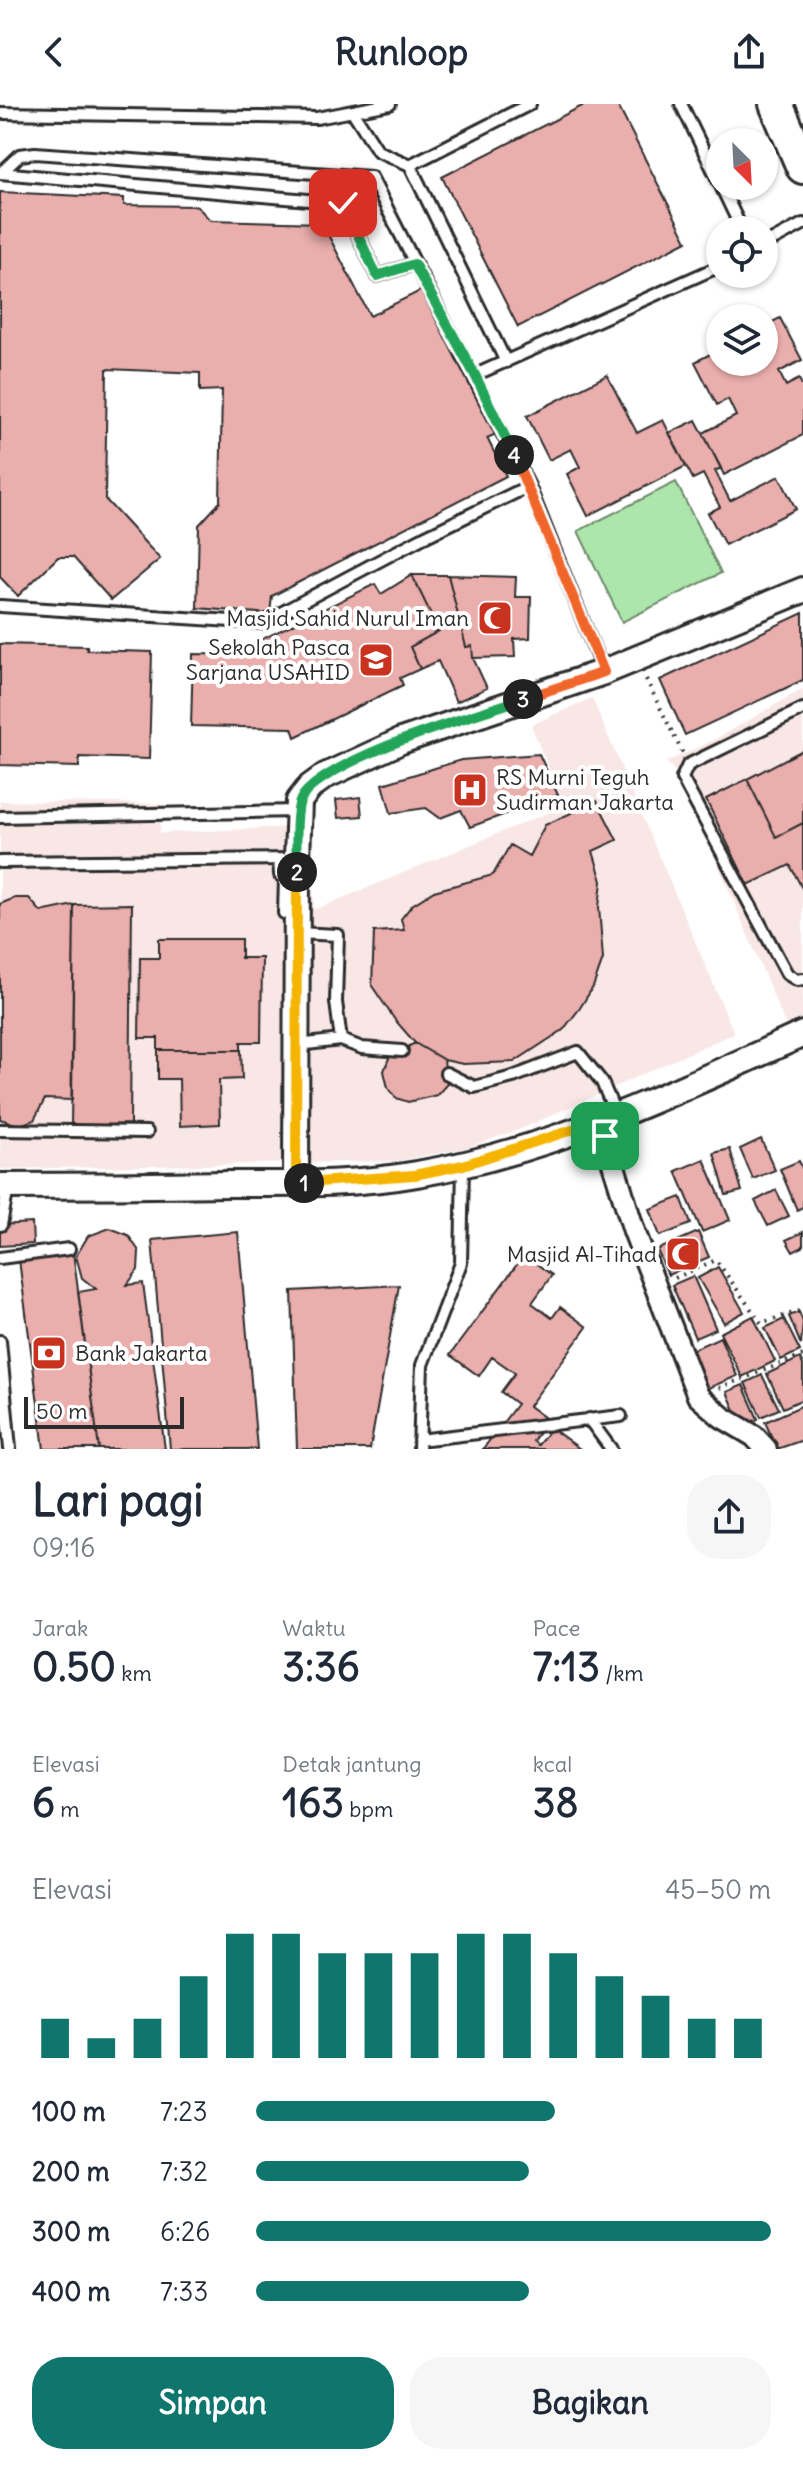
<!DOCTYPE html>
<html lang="id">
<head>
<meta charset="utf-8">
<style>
  body { margin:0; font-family:Delius,sans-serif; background:#f6f6f7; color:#1f2937; height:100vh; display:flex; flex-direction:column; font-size:30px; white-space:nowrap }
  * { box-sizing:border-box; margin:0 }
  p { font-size:26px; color:#747a83 }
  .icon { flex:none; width:44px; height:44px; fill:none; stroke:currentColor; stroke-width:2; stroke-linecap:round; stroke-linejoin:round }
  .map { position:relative; height:1345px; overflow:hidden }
  .details { display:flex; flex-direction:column; background:#fff; flex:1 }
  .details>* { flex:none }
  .needle { width:52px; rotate:156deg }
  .buttons { position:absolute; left:706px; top:24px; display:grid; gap:16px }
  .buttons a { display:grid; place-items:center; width:72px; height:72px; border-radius:50%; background:#fff; box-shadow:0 2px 6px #0004; font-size:40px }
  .scale { position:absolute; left:24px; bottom:20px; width:160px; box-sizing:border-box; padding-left:8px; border:4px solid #2b2b2b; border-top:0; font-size:22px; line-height:28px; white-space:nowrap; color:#2b2b2b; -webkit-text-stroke:6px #fff; paint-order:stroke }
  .pin { position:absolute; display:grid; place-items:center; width:68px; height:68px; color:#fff; margin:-34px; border-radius:16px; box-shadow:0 4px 12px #0006 }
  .km { position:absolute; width:40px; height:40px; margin:-20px; border-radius:50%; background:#222; color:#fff; font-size:22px; line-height:40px; text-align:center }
  .round { display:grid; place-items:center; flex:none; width:84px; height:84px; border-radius:32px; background:#f6f6f7 }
  .headline { display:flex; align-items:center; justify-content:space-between; height:136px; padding:0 32px }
  h1 { font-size:44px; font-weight:800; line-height:60px }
  .figures { display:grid; grid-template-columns:repeat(3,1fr); gap:12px; height:136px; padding:8px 32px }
  .figures div { display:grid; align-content:center }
  .figures b { font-size:40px; font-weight:800 }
  .figures small { font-size:22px; font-weight:400 }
  .figures p { font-size:22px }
  .chart { height:224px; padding:16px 32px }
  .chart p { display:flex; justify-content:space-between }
  .chart svg { width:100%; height:144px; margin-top:8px; stroke:#0f766e; stroke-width:6 }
  .action { display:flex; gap:16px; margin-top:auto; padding:16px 32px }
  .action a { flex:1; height:92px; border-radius:32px; background:#0f766e; color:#fff; font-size:32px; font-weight:800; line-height:92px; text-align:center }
  .action a+a { background:#f6f6f7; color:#1f2937 }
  ul { padding:0 32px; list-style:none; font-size:26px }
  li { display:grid; grid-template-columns:128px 96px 1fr; align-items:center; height:60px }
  li i { height:20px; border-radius:10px; background:#0f766e }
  header { display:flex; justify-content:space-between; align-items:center; height:104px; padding:0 32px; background:#fff; font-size:36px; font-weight:800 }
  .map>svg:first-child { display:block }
  .built { fill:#f9e7e6 }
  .green { fill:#ade6ab; stroke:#6c886b; stroke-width:2 }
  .building { fill:#eaaead; stroke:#2b2b2b; stroke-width:2 }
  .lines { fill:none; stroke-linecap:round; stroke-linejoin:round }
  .service-casing { stroke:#2b2b2b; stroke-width:16 }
  .minor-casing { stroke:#2b2b2b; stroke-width:26 }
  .tertiary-casing { stroke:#2b2b2b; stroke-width:30 }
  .primary-casing { stroke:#2b2b2b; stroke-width:38 }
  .path { stroke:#2b2b2b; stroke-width:4; stroke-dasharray:2 6; stroke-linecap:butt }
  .service { stroke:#fff; stroke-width:10 }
  .minor { stroke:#fff; stroke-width:20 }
  .tertiary { stroke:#fff; stroke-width:24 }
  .primary { stroke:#fff; stroke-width:32 }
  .split-1-casing { stroke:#fff; stroke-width:16 }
  .split-2-casing { stroke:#fff; stroke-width:16 }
  .split-3-casing { stroke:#fff; stroke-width:16 }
  .split-4-casing { stroke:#fff; stroke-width:16 }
  .split-5-casing { stroke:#fff; stroke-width:16 }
  .split-1 { stroke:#f5b400; stroke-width:10 }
  .split-2 { stroke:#f5b400; stroke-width:10 }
  .split-3 { stroke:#22a559; stroke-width:10 }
  .split-4 { stroke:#f0652b; stroke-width:10 }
  .split-5 { stroke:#22a559; stroke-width:10 }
  .labels { text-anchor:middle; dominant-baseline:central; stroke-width:8; stroke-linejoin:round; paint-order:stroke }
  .poi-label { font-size:22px; fill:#2b2b2b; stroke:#fff; text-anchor:end }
</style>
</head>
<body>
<header><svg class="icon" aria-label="back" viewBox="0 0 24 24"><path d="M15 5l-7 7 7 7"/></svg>Runloop<svg class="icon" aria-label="share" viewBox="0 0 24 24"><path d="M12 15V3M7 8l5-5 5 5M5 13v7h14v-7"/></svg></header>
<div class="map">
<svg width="803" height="1345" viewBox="0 0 803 1345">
  <rect width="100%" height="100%" fill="#fff"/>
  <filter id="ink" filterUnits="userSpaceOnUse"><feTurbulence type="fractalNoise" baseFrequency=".0125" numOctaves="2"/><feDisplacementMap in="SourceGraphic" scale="16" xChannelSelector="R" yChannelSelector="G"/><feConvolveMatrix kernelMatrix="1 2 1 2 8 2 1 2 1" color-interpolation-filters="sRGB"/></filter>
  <g filter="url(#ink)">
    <path class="built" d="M803 585V913L786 922 682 674 666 658 712 637Z
      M592 594 734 929 521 1025 465 1044 397 1057 0 1065V697L161 700 160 729 312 722 314 806 564 702 531 621Z"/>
    <path class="green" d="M676 378 721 469 622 518 578 427Z"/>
    <path class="building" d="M586 0H617L687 137 518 223 442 73Z
      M0 88 124 94V101L197 102 210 116 322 119 370 212 422 186 496 330 487 334 506 372 272 492 270 510 197 504 199 421 220 398 222 286 200 287V269L107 265 105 395 160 455 111 496 73 453H58L18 492 0 473Z
      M780 214 802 256 779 268 786 282 799 275 803 283V331L724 371 703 329 736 312 728 295 717 301 695 258 720 245V258H764V222Z
      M607 271 637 329 663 316 686 362 588 412 567 370 580 363 571 345 549 356 527 312Z
      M696 316 721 364 715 367 730 397 779 372 796 405 725 441 708 409 720 403 703 370 693 375 669 329Z
      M412 471 439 527 410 543 420 565 400 574 403 581 295 633 292 624 191 622 193 550 249 551 244 544 375 480 381 490Z
      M412 471H448L466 543 472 542 473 554 487 584 456 598 438 557 420 565 410 543 439 527Z
      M448 471 516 473 515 493H531L530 534 514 535 515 553 473 554 472 542 466 543Z
      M803 509V576L685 631 660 576Z
      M0 540 87 542V546L152 548 149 655 79 653V663L0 661Z
      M803 646V719L776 733 747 675Z
      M539 650 558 691 470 723 461 706 440 714 426 704 391 709 383 680 461 656Z
      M747 675 776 733 803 719V786L790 761 748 781 706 696Z
      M360 693 362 712 338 714 336 696Z
      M597 697 617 736 593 747 602 777 599 803 603 855 593 883 580 904 563 926 514 958 463 960 444 956 415 939 395 916 372 882 374 828 404 826 401 815 412 801 434 787 493 771 510 741 529 752 545 721Z
      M15 794H29L41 808 74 801 72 996 45 995 34 1016 19 1021 0 1015V800Z
      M132 800 130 1020 71 1023 74 801Z
      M159 835H241V854H262L261 938H241V946H158V934H139L140 854H159Z
      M415 939 444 956 447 980 437 991 408 998 396 994 388 984 384 967 389 954Z
      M158 946H241L242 975 219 976 220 1020 180 1022 179 975H158Z
      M761 1035 775 1066 753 1075 740 1045Z
      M730 1045 742 1087 726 1091 714 1049Z
      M704 1055 730 1116 702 1128 676 1067Z
      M799 1057 803 1066V1103L797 1106 780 1065Z
      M776 1086 789 1112 768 1122 755 1097Z
      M681 1093 691 1120 660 1132 650 1105Z
      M32 1119 33 1140 0 1142V1121Z
      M110 1124 128 1131 139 1147 138 1166 127 1181 143 1179 165 1345H99L78 1188 96 1185 82 1174 76 1152 88 1132Z
      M238 1128 257 1345H170L152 1136Z
      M698 1128 709 1153 668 1171 657 1146Z
      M803 1128V1143L793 1148 786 1136Z
      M73 1148 99 1345H44L19 1156Z
      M524 1151 552 1171 532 1199 552 1214 560 1203 587 1223 529 1302 548 1316 533 1337 538 1341 551 1324 580 1345H483L517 1300 501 1288 515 1269 492 1253 479 1272 450 1251Z
      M718 1163 744 1208 724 1219 698 1174Z
      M693 1172 716 1225 695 1234 672 1181Z
      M399 1181 370 1345H297L292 1187Z
      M799 1208 803 1218 801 1241 789 1212Z
      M753 1212 775 1257 742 1273 720 1229Z
      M784 1215 800 1247 781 1256 765 1224Z
      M720 1233 737 1272 706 1285 689 1247Z
      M800 1254 803 1261V1295L783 1304 767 1270Z
      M762 1271 779 1305 761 1313 745 1279Z
      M743 1281 758 1315 742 1322 727 1288Z
      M803 1301V1336L777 1345 765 1318Z"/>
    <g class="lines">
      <defs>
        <path id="service" d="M681 0 720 80
          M353 8 378 47 410 61
          M0 9 317 14 390 0
          M2 68 20 51 35 49 371 73 529 382
          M0 69 343 99 377 172 414 160
          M721 82 742 126
          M764 141 803 120
          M506 258 410 61 530 0
          M475 271 720 162
          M0 502 262 519 424 433 529 382 603 567
          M803 605 688 661 682 674 787 870 797 876 803 875
          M0 713 298 707
          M279 756 280 771 285 775 284 809
          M0 758 297 755
          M297 829 338 831 336 898 341 936
          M298 941 341 936 362 944 402 947
          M446 969 474 983 513 973 578 948 602 978 616 1011
          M0 1026 147 1028
          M1 1121 8 1083
          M0 1154 69 1145
          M0 1237 10 1345
          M589 1315 611 1345
          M419 1336 621 1312
          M419 1345 422 1261 461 1159 463 1062"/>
        <path id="minor" d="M600 1017 634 1127 698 1292 722 1313 754 1332 766 1345"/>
        <path id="tertiary" d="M296 1079 297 755 299 697 310 683 325 672 401 637 604 568 803 486
          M0 1082C77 1082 153 1081 230 1080 292 1080 356 1081 417 1070 552 1047 680 986 803 930"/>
        <path id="primary" d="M776 0 803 63"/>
      </defs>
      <use href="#service" class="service-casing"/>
      <use href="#minor" class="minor-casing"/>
      <use href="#tertiary" class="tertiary-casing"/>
      <use href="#primary" class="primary-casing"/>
      <path class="path" d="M646 575 683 650
        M675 1174 716 1156 761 1219 803 1206
        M719 1284 803 1251"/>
      <use href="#service" class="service"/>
      <use href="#minor" class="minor"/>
      <use href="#tertiary" class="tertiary"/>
      <use href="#primary" class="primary"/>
    </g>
  </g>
  <g class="lines" filter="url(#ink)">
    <defs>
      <path id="split-1" d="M304 1079 414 1071 463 1061 600 1017 605 1032"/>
      <path id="split-2" d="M297 768 296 1079H304"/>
      <path id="split-3" d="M297 768C297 752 294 708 301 695 322 656 477 610 523 595"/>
      <path id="split-4" d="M514 351 604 568 523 595"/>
      <path id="split-5" d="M343 99 377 172 414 160 475 271 514 351"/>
    </defs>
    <use href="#split-1" class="split-1-casing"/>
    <use href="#split-2" class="split-2-casing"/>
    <use href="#split-3" class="split-3-casing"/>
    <use href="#split-4" class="split-4-casing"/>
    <use href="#split-5" class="split-5-casing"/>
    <use href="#split-1" class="split-1"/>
    <use href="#split-2" class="split-2"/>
    <use href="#split-3" class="split-3"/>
    <use href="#split-4" class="split-4"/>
    <use href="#split-5" class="split-5"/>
  </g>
  <defs>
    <symbol id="mosque-square" viewBox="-11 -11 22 22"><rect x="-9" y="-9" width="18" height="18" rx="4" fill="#c8321e" stroke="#fff"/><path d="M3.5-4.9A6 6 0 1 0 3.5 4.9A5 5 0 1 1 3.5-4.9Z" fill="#fff"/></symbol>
    <symbol id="university-square" viewBox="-11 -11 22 22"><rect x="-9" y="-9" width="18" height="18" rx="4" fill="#c8321e" stroke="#fff"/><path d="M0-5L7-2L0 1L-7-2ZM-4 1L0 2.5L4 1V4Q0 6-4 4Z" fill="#fff"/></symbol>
    <symbol id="hospital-square" viewBox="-11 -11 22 22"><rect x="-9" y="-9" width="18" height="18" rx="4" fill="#c8321e" stroke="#fff"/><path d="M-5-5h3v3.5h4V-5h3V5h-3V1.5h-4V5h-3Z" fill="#fff"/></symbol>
    <symbol id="bank-square" viewBox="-11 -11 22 22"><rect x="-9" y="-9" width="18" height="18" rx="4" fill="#c8321e" stroke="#fff"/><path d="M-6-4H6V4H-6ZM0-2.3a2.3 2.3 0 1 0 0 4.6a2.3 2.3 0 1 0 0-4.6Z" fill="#fff"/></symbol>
  </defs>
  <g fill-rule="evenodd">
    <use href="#mosque-square" x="475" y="494" width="40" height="40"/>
    <use href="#university-square" x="356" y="536" width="40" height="40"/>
    <use href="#hospital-square" x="450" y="666" width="40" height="40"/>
    <use href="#mosque-square" x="663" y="1130" width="40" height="40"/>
    <use href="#bank-square" x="29" y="1229" width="40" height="40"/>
  </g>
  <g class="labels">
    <g class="poi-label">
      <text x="469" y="514">Masjid Sahid Nurul Iman</text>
      <text x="350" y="543">Sekolah Pasca<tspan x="350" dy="25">Sarjana USAHID</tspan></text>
      <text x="496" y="673" text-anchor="start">RS Murni Teguh<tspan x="496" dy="25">Sudirman Jakarta</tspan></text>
      <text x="657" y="1150">Masjid Al-Tihad</text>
      <text x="75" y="1249" text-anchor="start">Bank Jakarta</text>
    </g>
  </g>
</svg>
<div class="buttons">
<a><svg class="needle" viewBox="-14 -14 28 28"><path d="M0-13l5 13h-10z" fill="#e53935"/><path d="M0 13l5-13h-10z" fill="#747a83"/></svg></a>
<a><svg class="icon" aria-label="locate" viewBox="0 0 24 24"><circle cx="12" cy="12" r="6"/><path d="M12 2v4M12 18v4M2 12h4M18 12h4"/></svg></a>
<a><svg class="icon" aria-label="layers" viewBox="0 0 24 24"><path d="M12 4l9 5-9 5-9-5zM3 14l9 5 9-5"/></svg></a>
</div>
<div class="scale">50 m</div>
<div class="pin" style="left:605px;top:1032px;background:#1e9e55"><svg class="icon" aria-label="arrive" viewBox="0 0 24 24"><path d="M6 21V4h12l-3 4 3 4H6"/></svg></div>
<div class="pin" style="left:343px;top:99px;background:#d93025"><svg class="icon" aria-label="check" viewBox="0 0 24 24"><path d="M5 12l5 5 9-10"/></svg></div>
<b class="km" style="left:304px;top:1079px">1</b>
<b class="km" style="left:297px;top:768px">2</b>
<b class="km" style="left:523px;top:595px">3</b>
<b class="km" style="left:514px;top:351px">4</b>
</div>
<section class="details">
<div class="headline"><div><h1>Lari pagi</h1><p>09:16</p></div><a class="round"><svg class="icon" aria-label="share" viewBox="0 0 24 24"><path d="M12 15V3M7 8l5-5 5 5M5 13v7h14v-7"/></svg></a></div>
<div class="figures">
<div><p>Jarak</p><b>0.50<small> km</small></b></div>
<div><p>Waktu</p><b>3:36</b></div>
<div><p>Pace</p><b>7:13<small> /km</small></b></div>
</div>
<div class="figures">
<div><p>Elevasi</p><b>6<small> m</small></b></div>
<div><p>Detak jantung</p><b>163<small> bpm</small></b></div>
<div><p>kcal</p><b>38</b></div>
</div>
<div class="chart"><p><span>Elevasi</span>45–50 m</p>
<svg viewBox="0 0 160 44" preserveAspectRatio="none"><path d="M5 44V32M15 44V38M25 44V32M35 44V19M45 44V6M55 44V6M65 44V12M75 44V12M85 44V12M95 44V6M105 44V6M115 44V12M125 44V19M135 44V25M145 44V32M155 44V32"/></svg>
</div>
<ul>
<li><b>100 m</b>7:23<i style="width:58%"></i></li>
<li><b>200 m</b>7:32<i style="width:53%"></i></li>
<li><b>300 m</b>6:26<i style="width:100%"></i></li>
<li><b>400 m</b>7:33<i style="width:53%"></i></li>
</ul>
<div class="action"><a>Simpan</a><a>Bagikan</a></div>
</section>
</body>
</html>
